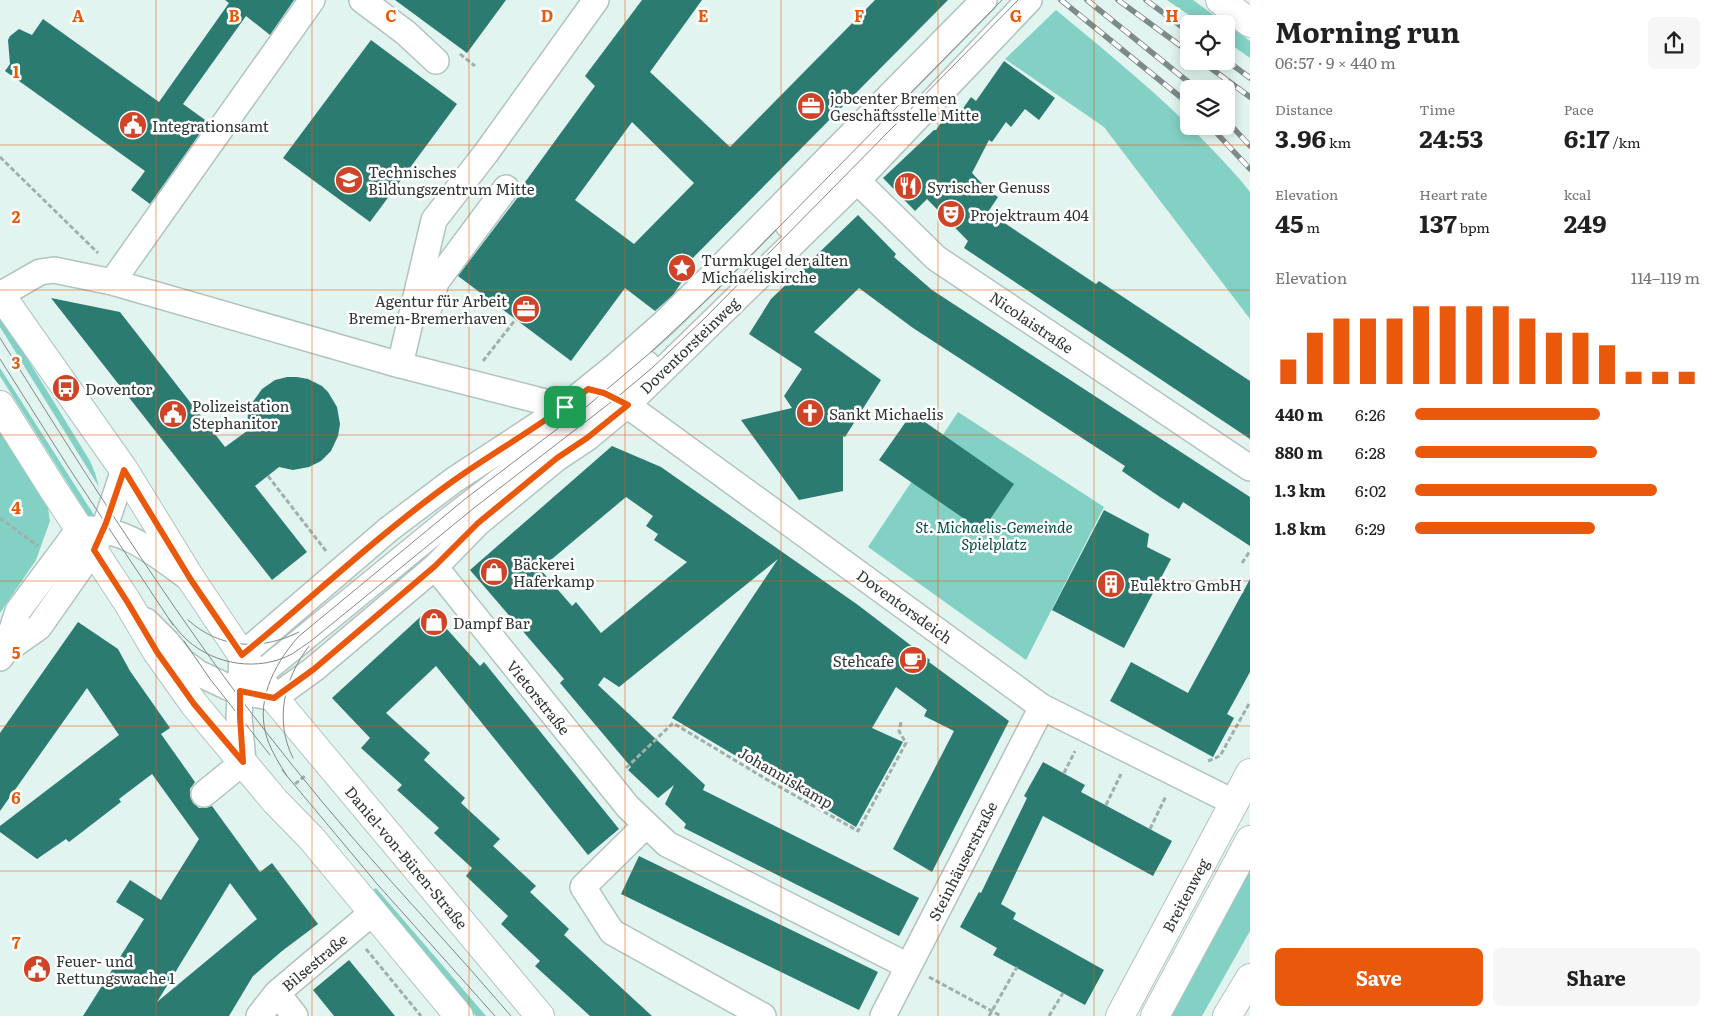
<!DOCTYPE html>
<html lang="en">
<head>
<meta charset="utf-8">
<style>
  body { margin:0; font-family:Literata,serif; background:#f6f6f6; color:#202124; height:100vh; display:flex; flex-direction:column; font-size:19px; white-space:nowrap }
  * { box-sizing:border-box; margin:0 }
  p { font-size:16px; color:#757577 }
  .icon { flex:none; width:28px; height:28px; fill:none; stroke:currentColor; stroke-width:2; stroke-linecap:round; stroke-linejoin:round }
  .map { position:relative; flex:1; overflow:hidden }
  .side { display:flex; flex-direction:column; background:#fff; width:475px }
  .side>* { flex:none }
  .buttons { position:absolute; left:1180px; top:15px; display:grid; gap:10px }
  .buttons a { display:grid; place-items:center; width:55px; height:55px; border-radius:8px; background:#fff; box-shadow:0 2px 12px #0003; font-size:25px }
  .pin { position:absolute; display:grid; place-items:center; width:42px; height:42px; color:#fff; margin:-21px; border-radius:10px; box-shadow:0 2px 8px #0006 }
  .round { display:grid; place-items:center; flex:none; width:52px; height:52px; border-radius:8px; background:#f6f6f6 }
  .headline { display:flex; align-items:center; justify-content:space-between; height:85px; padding:0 25px }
  h1 { font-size:28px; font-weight:700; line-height:38px }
  .stats { display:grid; grid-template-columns:repeat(3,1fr); gap:8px; height:85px; padding:5px 25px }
  .stats div { display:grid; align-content:center }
  .stats b { font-size:25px; font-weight:700 }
  .stats small { font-size:14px; font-weight:400 }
  .stats p { font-size:14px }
  .chart { height:140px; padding:10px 25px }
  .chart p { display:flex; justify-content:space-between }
  .chart svg { width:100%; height:90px; margin-top:5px; stroke:#ea580c; stroke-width:6 }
  .button { display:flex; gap:10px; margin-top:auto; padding:10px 25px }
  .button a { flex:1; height:58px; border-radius:8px; background:#ea580c; color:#fff; font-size:20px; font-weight:700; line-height:58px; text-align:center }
  .button a+a { background:#f6f6f6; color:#202124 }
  ul { padding:0 25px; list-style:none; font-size:16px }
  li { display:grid; grid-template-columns:80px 60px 1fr; align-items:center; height:38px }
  li i { height:12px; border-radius:6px; background:#ea580c }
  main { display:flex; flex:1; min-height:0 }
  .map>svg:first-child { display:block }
  .green { fill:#83d0c4 }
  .building { fill:#2c7b71; fill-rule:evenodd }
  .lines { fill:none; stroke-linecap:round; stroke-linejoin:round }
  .minor-casing { stroke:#b1c3c0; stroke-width:28 }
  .major-casing { stroke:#b1c3c0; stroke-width:30 }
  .highway-casing { stroke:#b1c3c0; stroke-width:30 }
  .path { stroke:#a0afac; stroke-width:3; stroke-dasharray:5 2.5; stroke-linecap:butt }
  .minor { stroke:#fff; stroke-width:25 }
  .major { stroke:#fff; stroke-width:28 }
  .highway { stroke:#fff; stroke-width:28 }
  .tram { stroke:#7e8a88; stroke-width:1 }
  .rail-casing { stroke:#7e8a88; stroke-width:5.5 }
  .rail { stroke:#fff; stroke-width:4; stroke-dasharray:11; stroke-linecap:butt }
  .route-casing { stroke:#fff; stroke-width:10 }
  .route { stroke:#ea580c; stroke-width:6 }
  .grid { fill:none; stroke:#e8590c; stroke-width:1; stroke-opacity:0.55 }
  .labels { text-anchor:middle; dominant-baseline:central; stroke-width:5; stroke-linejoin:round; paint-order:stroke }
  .poi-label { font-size:15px; fill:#2e3534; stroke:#fff; text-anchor:start }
  .street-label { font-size:15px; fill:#2e3534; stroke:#fff }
  .park-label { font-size:15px; font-style:italic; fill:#064b44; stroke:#fff }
  .grid-label { font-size:16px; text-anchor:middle; font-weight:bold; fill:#e8590c; stroke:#fff; stroke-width:5; stroke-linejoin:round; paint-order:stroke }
</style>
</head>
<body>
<main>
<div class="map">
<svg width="1250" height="1016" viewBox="0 0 1250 1016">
  <rect width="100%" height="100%" fill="#e1f4f0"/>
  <path class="green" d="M1167 0H1193L1226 24H1202Z
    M1056 10C1108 53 1161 96 1207 144 1222 160 1237 175 1250 192V319L1104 127 1005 59Z
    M1226 24 1250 41V58L1226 41Z
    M0 314 90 461 95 473 99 487 0 327Z
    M0 368 94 515 92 518 89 517 87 514 0 376Z
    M958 412 1104 507 1026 660 868 547Z
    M0 424 47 501 50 521 36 560 0 613Z
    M1250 869V931L1202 1016H1171Z
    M376 888 486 1016H476L373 890Z"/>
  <path class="building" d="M225 0H294L270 35 246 16 183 104 208 122 150 204 131 190 145 171 5 71 10 64 8 40 10 36 19 29 32 35 43 19 159 102 229 3Z
    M395 0H506L467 53Z
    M642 0H702L650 72 730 147 875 0H948L676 275 683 280 673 295 655 311 625 288 571 361 458 276 518 197 520 189 595 86 585 76ZM632 122 694 183 634 244 575 200Z
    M371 40 457 104 370 222 283 158Z
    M1004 61 1055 98 1039 120 1025 109 1011 127 1006 122 992 142 989 140 972 173 988 190 998 197 988 212 1096 284 1099 281 1250 381V439L964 248 968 241 927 199 915 211 883 178 934 130H936L949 111 957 117 971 97 976 101Z
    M858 215 896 254 894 257 932 290 1250 497V546L1183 502 1179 509 1160 497 1122 471 1125 466 913 328 859 288 814 332 881 380 845 437 843 436V491L799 500 741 420 792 408 784 396 802 369 749 334 771 299Z
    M51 298 120 312 225 447 247 431 248 413 252 403 262 389 275 380 287 377H297L308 379 322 386 328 392 337 407 340 424 338 436 331 451 321 461 309 467 293 470 279 467 255 486 307 552 272 580Z
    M912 413 1014 484 982 531 879 460Z
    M612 446 661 467 858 605 930 660 929 662 1009 721 932 872 893 849 954 731 924 716 927 710 896 687 872 728 903 742 856 827 672 718 778 559 619 687 604 677 598 685 705 785 703 790 919 898 899 936 684 828 686 824 665 804 674 785 658 798 628 770 631 767 560 683 564 679 470 570ZM626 497 653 516 646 526 658 534 654 540 687 562 601 633 576 602 572 606 540 569Z
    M1104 510 1149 534 1147 547 1171 559 1124 648 1052 610Z
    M1250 579V672L1227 714 1234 718 1213 757 1110 701 1131 662 1188 693Z
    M429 609 480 666 484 662 619 829 588 855 436 666 386 713 430 753 424 760 465 798 461 803 500 839 493 846 536 886 530 892 569 929 564 935 652 1016H590L535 966 540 961 501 924 508 916 466 876 472 868 434 833 439 828 397 790 402 785 361 748 370 738 332 698Z
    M78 622 118 649 130 671 170 728 161 734 195 782 190 789V796L193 803 199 808H206L212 806 260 872 272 863 318 924 282 951 253 976 229 1016H83L144 919 116 902 130 880 161 900 199 839 152 774 119 799 121 802 69 842 66 839 37 859 0 832V826L119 735 87 688 0 811V733ZM230 883 257 919 157 1002Z
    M1043 762 1085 785 1081 792 1172 841 1153 876 1043 816 1001 904 1016 913 1013 919 1104 970 1085 1005 993 955 997 948 960 927 979 892 981 893 1027 798 1024 796Z
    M639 856 878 972 859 1010 621 894Z
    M349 960 368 983 395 1016H334L313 990Z"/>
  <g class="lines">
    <defs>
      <path id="minor" d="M362 0 406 33 436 61
        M845 169 936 258 1250 468
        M788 225 902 109
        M112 282 312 0
        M0 295 40 272 54 270 112 282 400 365 565 407
        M428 311 436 282 506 188
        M400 365 434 220 486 153 596 0
        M614 398 638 413 1042 707 1235 803
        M435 567 628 807 667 844 908 966
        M146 621 167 642 182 661 198 673 234 690 274 698 314 669 435 567 478 523 557 458 587 438 627 405 857 181 1029 0
        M5 651 39 627 93 550 104 529 124 470
        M0 658 5 651 18 611 79 529C124 526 154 553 189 578
        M242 689 449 520 597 406 647 364
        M204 794 243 762 239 717 242 655 389 529 454 480 565 407 612 369 664 323 711 277 984 0
        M646 825 583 887 612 932 763 1016
        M277 993 295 1016
        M259 1016 277 993 373 912
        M883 1016 1042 707"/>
      <path id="major" d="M0 294 124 470 191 579 242 655 274 698 540 1016
        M0 405 53 489 128 603 157 652 194 704 275 801 312 839 459 1016"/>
      <path id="highway" d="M1220 0 1250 23
        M1120 1016 1250 773
        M1155 1016 1250 840
        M1227 1016 1250 978"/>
    </defs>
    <use href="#minor" class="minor-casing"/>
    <use href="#major" class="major-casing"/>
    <use href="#highway" class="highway-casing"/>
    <path class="path" d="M460 54 475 66
      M0 157 98 253
      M483 361 516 319
      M268 476 326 551
      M0 518 38 546
      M1242 563 1250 551
      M1208 761 1220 756 1250 702
      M626 768 673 723 771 782 858 831 906 743 899 731 901 722
      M1064 773 1075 751
      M295 784 305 776
      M1106 805 1121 774
      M1150 829 1166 796
      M366 949 421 1016
      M929 977 1001 1016
      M989 1016 1017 967
      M1049 1016 1063 993"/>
    <use href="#minor" class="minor"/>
    <use href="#major" class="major"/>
    <use href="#highway" class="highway"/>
    <path class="tram" d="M0 338C76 459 153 582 239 697 275 744 313 792 352 837 404 897 459 955 511 1016
      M0 359 69 468 173 625
      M169 619C175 626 180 634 187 640 215 665 258 672 292 654 298 650 305 645 311 641L474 508 615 399 652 368 705 318 1018 0
      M188 620C220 649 261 651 299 632
      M184 641 210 679 270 755
      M293 758C274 720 284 679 309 646
      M282 770 378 885 495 1016
      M287 776C280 765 273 754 268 741 254 703 273 666 298 637L465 499 586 407 651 352 716 291 1002 0"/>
    <defs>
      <path id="rail" d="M1061 0 1189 104
        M1087 0 1197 89
        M1118 0 1189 52
        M1146 0 1189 32
        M1226 60 1250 78
        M1201 61 1250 97
        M1226 120 1250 146
        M1210 126 1250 169"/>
    </defs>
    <use href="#rail" class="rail-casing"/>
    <use href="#rail" class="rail"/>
  </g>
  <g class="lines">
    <defs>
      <path id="route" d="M588 389 604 393 628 405 587 438 557 458 478 523 435 566 314 669 274 698 240 691V717L243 762 194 704 157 652 128 603 94 550 106 523 124 470 191 580 242 655C313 597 379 534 453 481 498 449 546 423 588 389Z"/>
    </defs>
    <use href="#route" class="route-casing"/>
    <use href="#route" class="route"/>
  </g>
  <path class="grid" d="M156 0V1016M312 0V1016M469 0V1016M625 0V1016M781 0V1016M938 0V1016M1094 0V1016M0 145H1250M0 290H1250M0 435H1250M0 581H1250M0 726H1250M0 871H1250"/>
  <defs>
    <symbol id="office-disc" viewBox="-11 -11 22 22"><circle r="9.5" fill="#cf4426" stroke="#fff"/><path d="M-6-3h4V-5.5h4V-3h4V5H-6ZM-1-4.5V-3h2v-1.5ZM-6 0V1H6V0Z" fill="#fff"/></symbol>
    <symbol id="civic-disc" viewBox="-11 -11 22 22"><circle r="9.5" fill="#cf4426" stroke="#fff"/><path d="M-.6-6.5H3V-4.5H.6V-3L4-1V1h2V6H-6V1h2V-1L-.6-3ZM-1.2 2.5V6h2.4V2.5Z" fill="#fff"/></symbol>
    <symbol id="school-disc" viewBox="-11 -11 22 22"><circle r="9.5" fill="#cf4426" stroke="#fff"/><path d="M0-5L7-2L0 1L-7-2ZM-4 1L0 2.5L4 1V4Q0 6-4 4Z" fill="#fff"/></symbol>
    <symbol id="restaurant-disc" viewBox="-11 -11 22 22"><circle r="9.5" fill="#cf4426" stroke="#fff"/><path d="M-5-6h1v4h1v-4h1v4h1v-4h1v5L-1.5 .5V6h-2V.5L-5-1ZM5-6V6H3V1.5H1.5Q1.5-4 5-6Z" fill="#fff"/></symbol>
    <symbol id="theatre-disc" viewBox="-11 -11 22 22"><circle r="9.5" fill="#cf4426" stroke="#fff"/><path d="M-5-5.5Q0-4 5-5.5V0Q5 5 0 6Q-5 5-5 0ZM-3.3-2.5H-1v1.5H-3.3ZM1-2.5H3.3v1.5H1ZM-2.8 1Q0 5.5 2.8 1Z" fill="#fff"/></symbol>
    <symbol id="sight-disc" viewBox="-11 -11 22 22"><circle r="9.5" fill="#cf4426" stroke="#fff"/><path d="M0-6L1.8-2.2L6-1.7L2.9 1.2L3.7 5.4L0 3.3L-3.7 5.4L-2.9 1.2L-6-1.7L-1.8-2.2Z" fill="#fff"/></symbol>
    <symbol id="bus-disc" viewBox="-11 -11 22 22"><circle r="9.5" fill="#cf4426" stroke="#fff"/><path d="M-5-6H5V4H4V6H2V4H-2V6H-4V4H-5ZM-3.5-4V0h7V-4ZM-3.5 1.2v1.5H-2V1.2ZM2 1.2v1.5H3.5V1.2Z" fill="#fff"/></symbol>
    <symbol id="church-disc" viewBox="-11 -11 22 22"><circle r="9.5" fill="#cf4426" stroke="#fff"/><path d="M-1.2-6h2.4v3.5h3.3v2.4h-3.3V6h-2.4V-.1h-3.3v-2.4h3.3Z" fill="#fff"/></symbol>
    <symbol id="shop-disc" viewBox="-11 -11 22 22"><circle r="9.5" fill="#cf4426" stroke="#fff"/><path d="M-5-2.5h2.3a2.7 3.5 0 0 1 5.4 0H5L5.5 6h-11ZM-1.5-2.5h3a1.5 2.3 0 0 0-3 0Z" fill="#fff"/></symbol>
    <symbol id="building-disc" viewBox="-11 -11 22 22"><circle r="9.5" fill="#cf4426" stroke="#fff"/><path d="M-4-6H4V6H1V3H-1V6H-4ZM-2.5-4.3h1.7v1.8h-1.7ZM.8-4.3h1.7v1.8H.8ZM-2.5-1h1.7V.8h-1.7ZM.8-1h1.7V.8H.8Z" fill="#fff"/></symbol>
    <symbol id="cafe-disc" viewBox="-11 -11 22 22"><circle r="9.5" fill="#cf4426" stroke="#fff"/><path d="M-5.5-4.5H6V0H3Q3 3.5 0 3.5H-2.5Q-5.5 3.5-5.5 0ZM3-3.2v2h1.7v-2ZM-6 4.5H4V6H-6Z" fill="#fff"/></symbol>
  </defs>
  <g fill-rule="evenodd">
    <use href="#office-disc" x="795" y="90" width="32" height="32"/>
    <use href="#civic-disc" x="117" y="109" width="32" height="32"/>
    <use href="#school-disc" x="333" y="164" width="32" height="32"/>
    <use href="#restaurant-disc" x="892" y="170" width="32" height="32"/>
    <use href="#theatre-disc" x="935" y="198" width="32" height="32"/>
    <use href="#sight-disc" x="666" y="252" width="32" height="32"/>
    <use href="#office-disc" x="510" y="293" width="32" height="32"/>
    <use href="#bus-disc" x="50" y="372" width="32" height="32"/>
    <use href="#church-disc" x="794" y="397" width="32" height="32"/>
    <use href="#civic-disc" x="157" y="398" width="32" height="32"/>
    <use href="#shop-disc" x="478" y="556" width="32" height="32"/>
    <use href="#building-disc" x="1095" y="568" width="32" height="32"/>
    <use href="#shop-disc" x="418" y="606" width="32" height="32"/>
    <use href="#cafe-disc" x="897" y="644" width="32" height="32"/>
    <use href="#civic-disc" x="21" y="953" width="32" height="32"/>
  </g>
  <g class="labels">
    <g class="poi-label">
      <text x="830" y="97">jobcenter Bremen<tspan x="830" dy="17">Geschäftsstelle Mitte</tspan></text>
      <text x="152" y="125">Integrationsamt</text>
      <text x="368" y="171">Technisches<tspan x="368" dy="17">Bildungszentrum Mitte</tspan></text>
      <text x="927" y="186">Syrischer Genuss</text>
      <text x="970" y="214">Projektraum 404</text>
      <text x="701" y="259">Turmkugel der alten<tspan x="701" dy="17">Michaeliskirche</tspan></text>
      <text x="507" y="300" text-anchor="end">Agentur für Arbeit<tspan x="507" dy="17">Bremen-Bremerhaven</tspan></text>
      <text x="85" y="388">Doventor</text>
      <text x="192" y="405">Polizeistation<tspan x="192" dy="17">Stephanitor</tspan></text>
      <text x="829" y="413">Sankt Michaelis</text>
      <text x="513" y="563">Bäckerei<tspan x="513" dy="17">Haferkamp</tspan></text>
      <text x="1130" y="584">Eulektro GmbH</text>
      <text x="453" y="622">Dampf Bar</text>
      <text x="894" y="660" text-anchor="end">Stehcafe</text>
      <text x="56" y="960">Feuer- und<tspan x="56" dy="17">Rettungswache 1</tspan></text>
    </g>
    <g class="street-label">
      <text transform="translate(1032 322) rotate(34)">Nicolaistraße</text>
      <text transform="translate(689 345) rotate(-44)">Doventorsteinweg</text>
      <text transform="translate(905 606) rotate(36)">Doventorsdeich</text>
      <text transform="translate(539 697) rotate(51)">Vietorstraße</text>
      <text transform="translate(786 777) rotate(30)">Johanniskamp</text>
      <text transform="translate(407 857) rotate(50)">Daniel-von-Büren-Straße</text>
      <text transform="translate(962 861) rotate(-63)">Steinhäuserstraße</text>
      <text transform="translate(1185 895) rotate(-62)">Breitenweg</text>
      <text transform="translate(314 962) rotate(-40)">Bilsestraße</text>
    </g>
    <g class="park-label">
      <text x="994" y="526">St. Michaelis-Gemeinde<tspan x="994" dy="17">Spielplatz</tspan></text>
    </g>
  </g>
  <g class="grid-label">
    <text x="78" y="22">A</text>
    <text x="234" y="22">B</text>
    <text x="391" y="22">C</text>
    <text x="547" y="22">D</text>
    <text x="703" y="22">E</text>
    <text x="859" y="22">F</text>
    <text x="1016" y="22">G</text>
    <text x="1172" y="22">H</text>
    <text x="16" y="78">1</text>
    <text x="16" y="223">2</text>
    <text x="16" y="369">3</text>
    <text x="16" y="514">4</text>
    <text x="16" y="659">5</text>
    <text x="16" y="804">6</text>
    <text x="16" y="949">7</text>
  </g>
</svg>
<div class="buttons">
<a><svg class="icon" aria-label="locate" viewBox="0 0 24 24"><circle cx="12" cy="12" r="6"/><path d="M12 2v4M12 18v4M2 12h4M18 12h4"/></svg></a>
<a><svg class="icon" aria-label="layers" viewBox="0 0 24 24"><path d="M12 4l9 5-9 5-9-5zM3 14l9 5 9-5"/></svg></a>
</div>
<div class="pin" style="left:565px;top:407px;background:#1e9e55"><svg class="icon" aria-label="arrive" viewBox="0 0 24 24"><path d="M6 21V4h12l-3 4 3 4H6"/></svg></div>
</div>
<section class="side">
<div class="headline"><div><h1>Morning run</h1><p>06:57 · 9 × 440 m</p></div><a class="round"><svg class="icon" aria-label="share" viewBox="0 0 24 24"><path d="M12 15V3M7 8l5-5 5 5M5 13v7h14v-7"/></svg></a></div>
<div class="stats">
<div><p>Distance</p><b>3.96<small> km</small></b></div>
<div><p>Time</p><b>24:53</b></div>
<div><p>Pace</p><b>6:17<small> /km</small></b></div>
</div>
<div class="stats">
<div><p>Elevation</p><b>45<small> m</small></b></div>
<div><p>Heart rate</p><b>137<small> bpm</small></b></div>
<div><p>kcal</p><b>249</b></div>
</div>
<div class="chart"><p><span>Elevation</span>114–119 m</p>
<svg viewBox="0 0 160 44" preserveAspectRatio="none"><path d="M5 44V32M15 44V19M25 44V12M35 44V12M45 44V12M55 44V6M65 44V6M75 44V6M85 44V6M95 44V12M105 44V19M115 44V19M125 44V25M135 44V38M145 44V38M155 44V38"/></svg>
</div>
<ul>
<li><b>440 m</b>6:26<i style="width:65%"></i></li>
<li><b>880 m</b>6:28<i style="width:64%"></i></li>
<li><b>1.3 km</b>6:02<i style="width:85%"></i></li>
<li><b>1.8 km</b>6:29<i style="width:63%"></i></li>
</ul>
<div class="button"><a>Save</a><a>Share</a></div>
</section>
</main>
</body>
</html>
